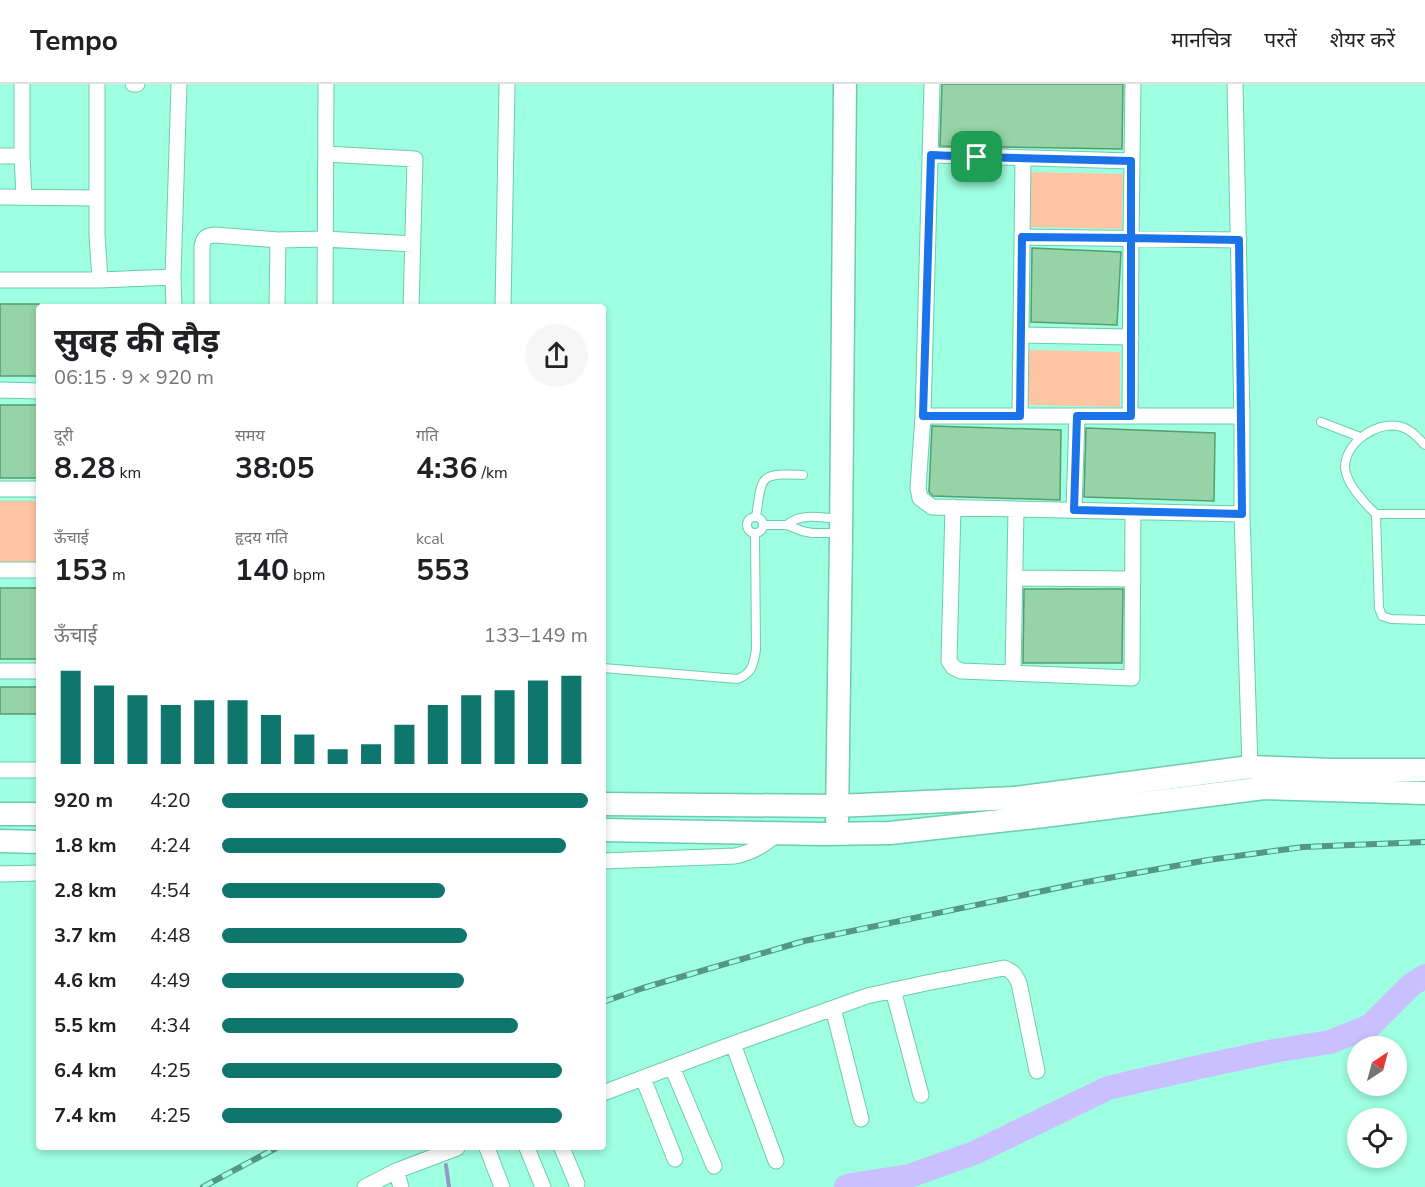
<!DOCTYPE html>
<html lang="hi">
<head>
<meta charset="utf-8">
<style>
  body { margin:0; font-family:"Nunito Sans","Noto Sans Devanagari",sans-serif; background:#f6f6f6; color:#202124; height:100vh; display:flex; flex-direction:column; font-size:22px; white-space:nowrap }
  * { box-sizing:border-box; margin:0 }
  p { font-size:20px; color:#757577 }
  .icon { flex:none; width:33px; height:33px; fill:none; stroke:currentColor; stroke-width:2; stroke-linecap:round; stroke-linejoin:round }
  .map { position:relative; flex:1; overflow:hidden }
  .panel { position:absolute; left:36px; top:220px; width:570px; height:846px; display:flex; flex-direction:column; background:#fff; border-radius:6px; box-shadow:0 3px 9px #0003 }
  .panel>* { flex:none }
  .needle { width:39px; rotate:36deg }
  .controls { position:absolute; left:1347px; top:952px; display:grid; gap:12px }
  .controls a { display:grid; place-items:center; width:60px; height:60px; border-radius:50%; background:#fff; box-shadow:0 3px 9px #0003; font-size:30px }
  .pin { position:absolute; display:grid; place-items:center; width:51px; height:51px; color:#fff; margin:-26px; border-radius:12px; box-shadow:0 3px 9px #0006 }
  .round { display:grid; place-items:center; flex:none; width:63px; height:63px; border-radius:32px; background:#f6f6f6 }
  .overview { display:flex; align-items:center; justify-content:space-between; height:102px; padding:0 18px }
  h1 { font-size:33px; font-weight:700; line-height:45px }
  .figures { display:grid; grid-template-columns:repeat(3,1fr); gap:9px; height:102px; padding:6px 18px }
  .figures div { display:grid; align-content:center }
  .figures b { font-size:30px; font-weight:700 }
  .figures small { font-size:16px; font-weight:400 }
  .figures p { font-size:16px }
  .chart { height:168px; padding:12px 18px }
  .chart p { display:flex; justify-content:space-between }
  .chart svg { width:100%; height:108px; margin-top:6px; stroke:#0f766e; stroke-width:6 }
  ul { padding:0 18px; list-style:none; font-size:20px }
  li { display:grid; grid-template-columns:96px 72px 1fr; align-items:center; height:45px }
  li i { height:15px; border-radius:8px; background:#0f766e }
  header { display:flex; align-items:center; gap:36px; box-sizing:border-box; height:84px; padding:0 30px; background:#fff; border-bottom:2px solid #e0e0e0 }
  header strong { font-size:28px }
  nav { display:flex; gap:33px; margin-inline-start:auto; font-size:21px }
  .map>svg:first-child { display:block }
  .green { fill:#fec5a3 }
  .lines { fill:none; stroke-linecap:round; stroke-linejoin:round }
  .stream { stroke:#9499c2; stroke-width:4 }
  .river { stroke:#cabfff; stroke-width:24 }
  .building { fill:#96d3a6; stroke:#589d6d; stroke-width:1.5 }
  .lane-casing { stroke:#6bccb0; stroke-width:10 }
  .street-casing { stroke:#6bccb0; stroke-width:17 }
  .secondary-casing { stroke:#6bccb0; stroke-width:25 }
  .lane { stroke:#fff; stroke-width:8 }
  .street { stroke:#fff; stroke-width:15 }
  .secondary { stroke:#fff; stroke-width:22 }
  .rail-casing { stroke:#549783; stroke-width:6 }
  .rail { stroke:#9effe1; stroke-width:4; stroke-dasharray:11; stroke-linecap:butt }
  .route-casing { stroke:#fff; stroke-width:12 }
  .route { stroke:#1a73e8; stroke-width:8 }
</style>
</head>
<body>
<header>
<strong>Tempo</strong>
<nav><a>मानचित्र</a><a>परतें</a><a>शेयर करें</a></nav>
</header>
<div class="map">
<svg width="1425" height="1103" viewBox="0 0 1425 1103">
  <rect width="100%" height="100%" fill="#9effe1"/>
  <path class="green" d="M1031 88 1123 90 1122 145 1030 143Z
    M1029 266 1120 268V323L1028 321Z
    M0 417H39V480H0Z"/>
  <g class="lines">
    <path class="stream" d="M446 1081 449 1103"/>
    <path class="river" d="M846 1103 851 1101 909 1092 974 1069 1108 1004 1199 983 1274 967 1330 958 1370 942 1411 901 1425 892"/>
  </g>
  <path class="building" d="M942 0H1123L1122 65 940 62Z
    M1032 164 1121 168 1117 241 1031 238Z
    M0 220H39V292H0Z
    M0 321H39V394H0Z
    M932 342 1061 346 1060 416 933 412 929 408Z
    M1086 344 1215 349 1214 417 1084 413Z
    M0 504H39V575H0Z
    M1024 505H1123L1122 579H1023Z
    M0 603H39V630H0Z"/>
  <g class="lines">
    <defs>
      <path id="lane" d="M1321 338 1360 353
        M1425 361C1417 353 1410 344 1398 342 1375 338 1345 359 1345 384 1346 399 1365 420 1376 430H1425
        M1376 430 1379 524 1382 532 1391 535 1425 536
        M756 433C762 391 759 389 803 391
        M747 441a8 8 0 1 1 16 0a8 8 0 1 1-16 0Z
        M763 441H787L802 447 812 449H840
        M787 441C801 428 823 434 840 435
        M603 584 738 595C753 588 753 581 756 566L755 449"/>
      <path id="street" d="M22 0V72L24 113
        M97 0V151L100 196
        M133 0H137
        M932 0 923 332 918 404 920 414 932 423 1242 430
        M1235 0 1242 332V430L1250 683
        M326 70 415 75 411 224
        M931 71 1131 77
        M0 72H22
        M0 113 97 114
        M1022 153 1239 156
        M0 196H100L173 193
        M174 224 173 193 179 0
        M202 224V162C204 153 206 152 215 151L278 156 325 155 413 160
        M277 224 278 156
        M325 224 326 0
        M503 224 507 0
        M1021 251 1131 253
        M0 306 39 307
        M923 332H1242
        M1020 332 1023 74
        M1130 332 1131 154 1133 0
        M0 405H39
        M953 423 949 577 953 583 961 587 1132 594 1133 427
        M1074 426 1077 332
        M0 486H39
        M1015 494 1133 495
        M0 587H39
        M1013 588 1016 425
        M0 686H39
        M603 777 735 772C753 768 764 761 778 749
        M0 790 39 789
        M893 906 921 1011
        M833 924 861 1035
        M733 960 776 1077
        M672 983 714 1082
        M643 994 675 1075
        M603 1009 733 960 867 912 926 899 1004 884C1013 887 1015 891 1019 899L1037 987
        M487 1064 502 1103
        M527 1064 543 1103
        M562 1064 577 1100
        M396 1087 401 1103
        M365 1103 396 1087 457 1064"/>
      <path id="secondary" d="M603 720 837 722 1014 714 1250 683 1333 686H1425
        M0 730H39
        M837 736 841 455 845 0
        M603 746 823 750 890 749 1036 733 1264 704 1425 709
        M0 757 39 758"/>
    </defs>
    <use href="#lane" class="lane-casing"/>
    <use href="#street" class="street-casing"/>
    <use href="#secondary" class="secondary-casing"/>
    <use href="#lane" class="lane"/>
    <use href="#street" class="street"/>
    <use href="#secondary" class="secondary"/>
    <defs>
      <path id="rail" d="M603 918 643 904 804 857 1081 799 1208 776 1303 763 1425 758
        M203 1103 276 1064"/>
    </defs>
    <use href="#rail" class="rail-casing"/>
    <use href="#rail" class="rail"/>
  </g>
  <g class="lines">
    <defs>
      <path id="route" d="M977 73 1131 77V154L1239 156 1242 430 1074 426 1077 332H1131V154L1022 153 1020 332H923L931 71 977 73"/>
    </defs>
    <use href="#route" class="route-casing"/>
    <use href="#route" class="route"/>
  </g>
</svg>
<div class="controls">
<a><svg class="needle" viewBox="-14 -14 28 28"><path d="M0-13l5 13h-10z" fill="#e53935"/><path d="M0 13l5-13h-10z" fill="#757577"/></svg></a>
<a><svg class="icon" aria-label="locate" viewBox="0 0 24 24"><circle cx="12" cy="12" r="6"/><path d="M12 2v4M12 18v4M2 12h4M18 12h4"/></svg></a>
</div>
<div class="pin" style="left:977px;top:73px;background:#1e9e55"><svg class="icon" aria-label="arrive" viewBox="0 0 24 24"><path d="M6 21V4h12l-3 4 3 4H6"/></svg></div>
<section class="panel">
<div class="overview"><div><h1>सुबह की दौड़</h1><p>06:15 · 9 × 920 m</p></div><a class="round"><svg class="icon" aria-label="share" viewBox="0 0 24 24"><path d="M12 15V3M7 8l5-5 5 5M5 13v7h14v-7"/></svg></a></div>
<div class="figures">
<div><p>दूरी</p><b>8.28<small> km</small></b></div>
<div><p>समय</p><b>38:05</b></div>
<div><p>गति</p><b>4:36<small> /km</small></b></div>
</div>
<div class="figures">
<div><p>ऊँचाई</p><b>153<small> m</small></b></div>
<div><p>हृदय गति</p><b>140<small> bpm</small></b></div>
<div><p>kcal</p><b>553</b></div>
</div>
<div class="chart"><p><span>ऊँचाई</span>133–149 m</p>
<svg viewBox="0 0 160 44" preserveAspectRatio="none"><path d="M5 44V6M15 44V12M25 44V16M35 44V20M45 44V18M55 44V18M65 44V24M75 44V32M85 44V38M95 44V36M105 44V28M115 44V20M125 44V16M135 44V14M145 44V10M155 44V8"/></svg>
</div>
<ul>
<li><b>920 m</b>4:20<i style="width:100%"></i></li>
<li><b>1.8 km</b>4:24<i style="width:94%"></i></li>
<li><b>2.8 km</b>4:54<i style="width:61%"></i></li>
<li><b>3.7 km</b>4:48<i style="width:67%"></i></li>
<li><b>4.6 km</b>4:49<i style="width:66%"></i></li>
<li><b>5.5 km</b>4:34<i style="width:81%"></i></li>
<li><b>6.4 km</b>4:25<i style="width:93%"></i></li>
<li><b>7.4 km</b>4:25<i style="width:93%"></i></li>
</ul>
</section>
</div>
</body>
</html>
